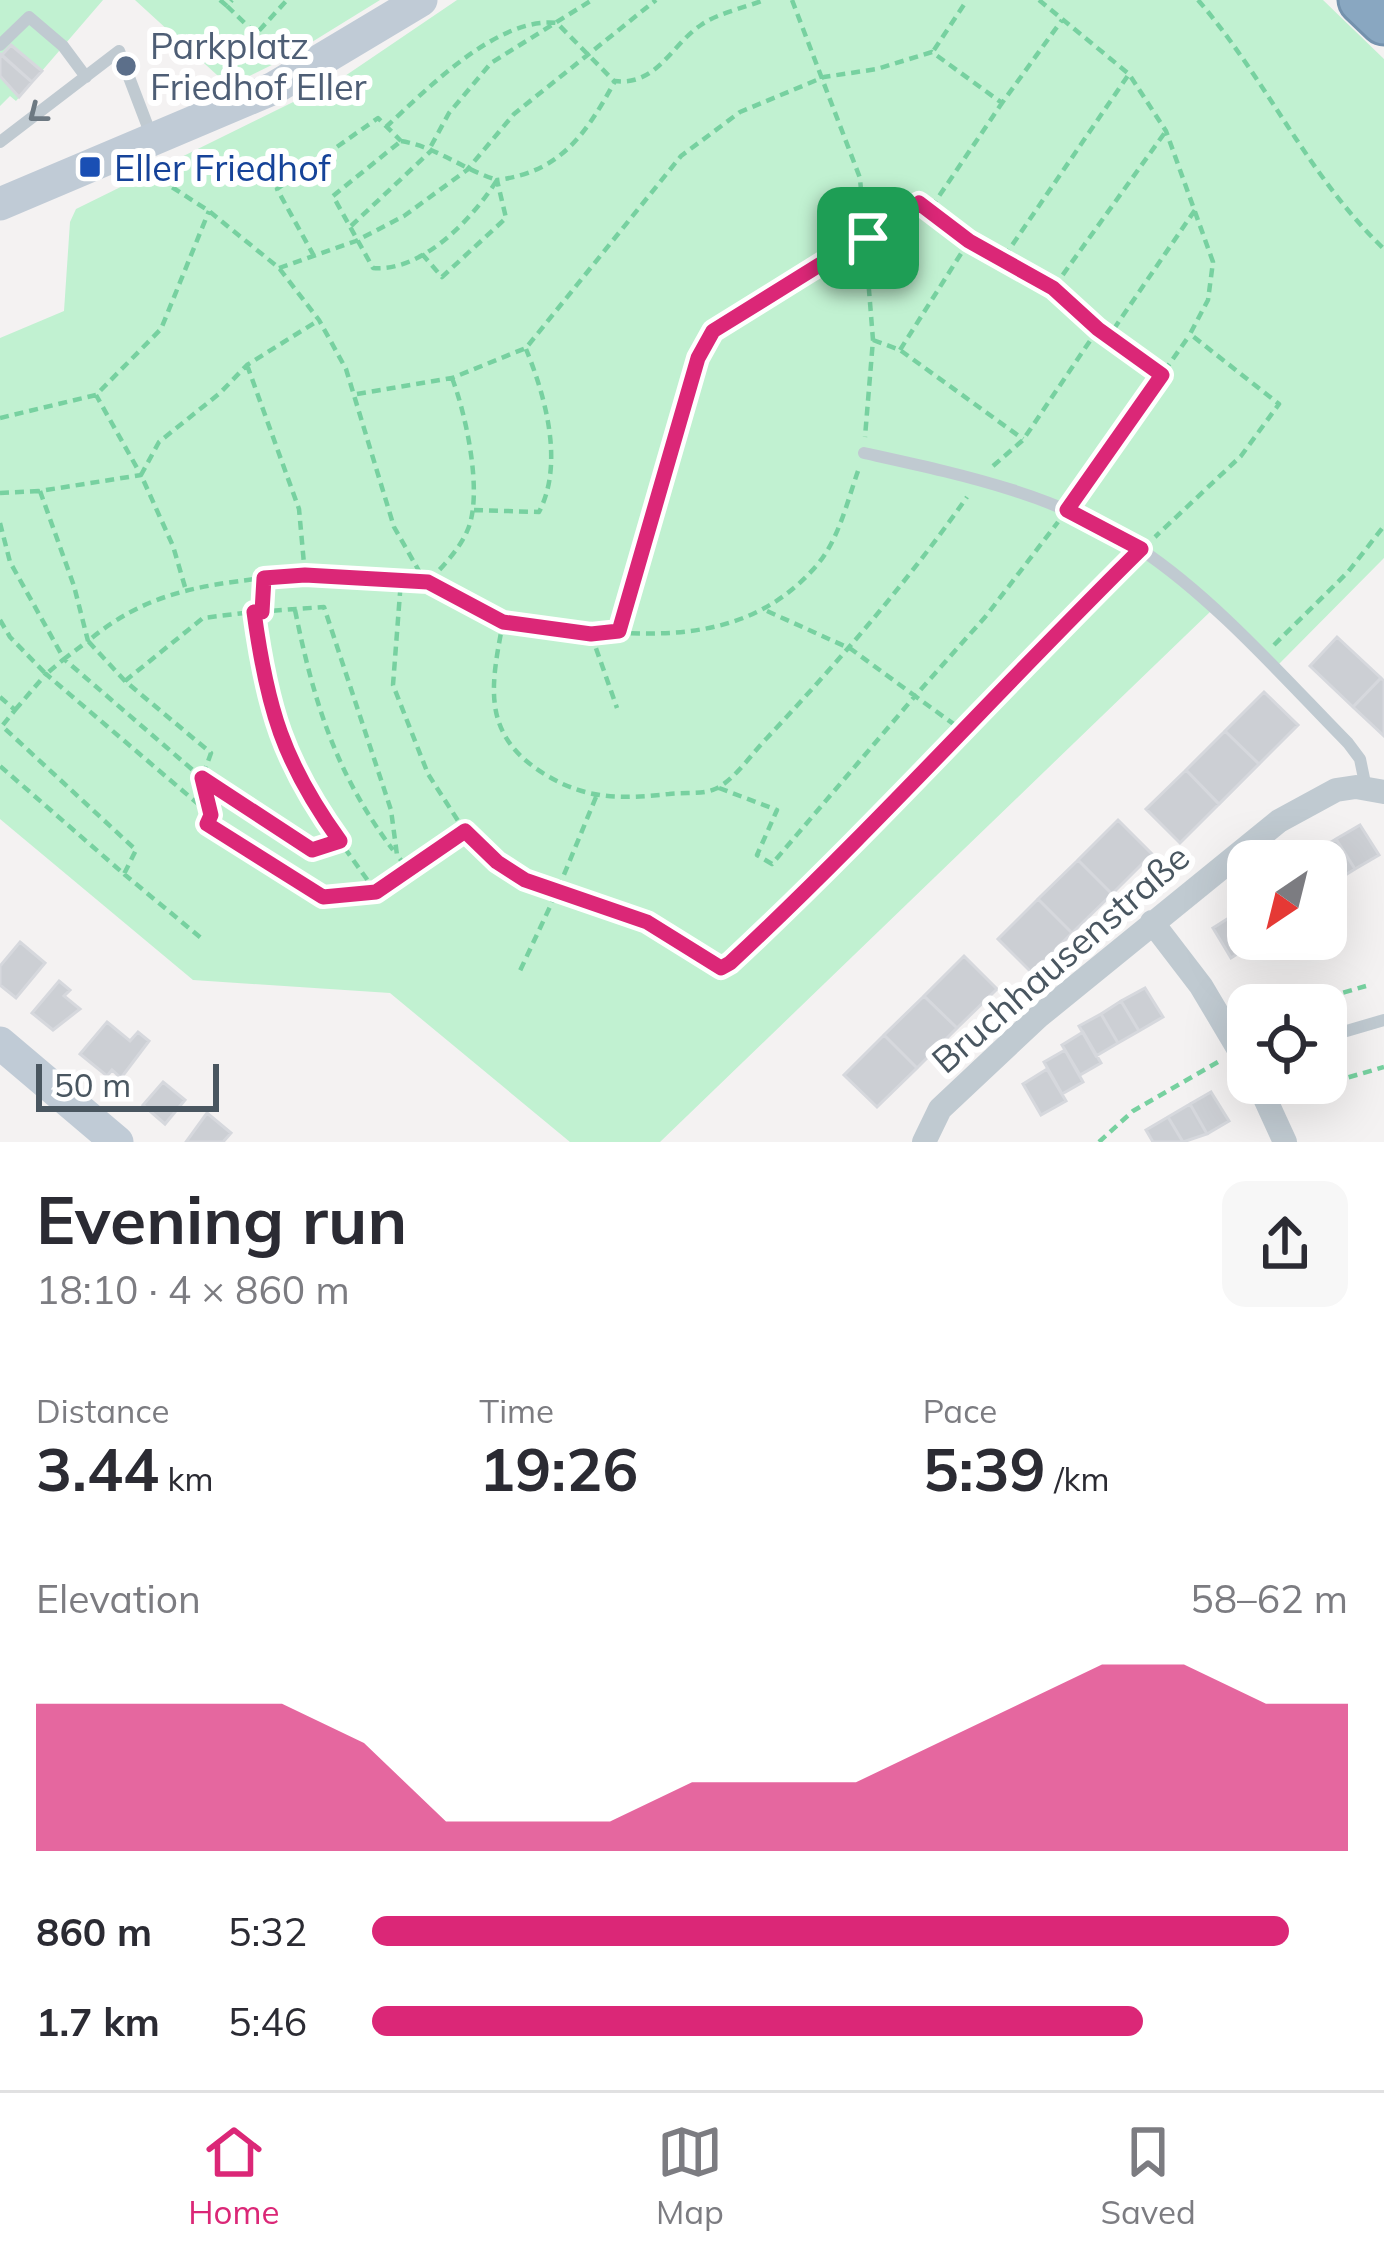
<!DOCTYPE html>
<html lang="en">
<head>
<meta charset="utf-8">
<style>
  body { margin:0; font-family:Mulish,sans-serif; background:#f7f7f7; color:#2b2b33; height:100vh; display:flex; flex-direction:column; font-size:45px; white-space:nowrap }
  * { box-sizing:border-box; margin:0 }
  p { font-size:39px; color:#7c7c81 }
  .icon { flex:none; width:66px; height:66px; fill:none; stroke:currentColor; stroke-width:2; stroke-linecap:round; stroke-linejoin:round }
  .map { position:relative; height:1142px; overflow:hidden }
  .drawer { display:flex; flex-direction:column; background:#fff; flex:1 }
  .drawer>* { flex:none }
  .needle { width:78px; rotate:215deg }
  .tools { position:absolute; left:1227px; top:840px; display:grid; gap:24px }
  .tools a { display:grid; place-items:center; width:120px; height:120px; border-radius:24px; background:#fff; box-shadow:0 12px 48px #0002; font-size:60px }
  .scale { position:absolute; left:36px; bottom:30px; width:183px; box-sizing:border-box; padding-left:12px; border:6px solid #495660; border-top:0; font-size:33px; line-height:42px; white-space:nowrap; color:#495660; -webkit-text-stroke:9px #fff; paint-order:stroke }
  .pin { position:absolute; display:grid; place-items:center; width:102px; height:102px; color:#fff; margin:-51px; border-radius:24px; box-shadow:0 6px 18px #0006 }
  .round { display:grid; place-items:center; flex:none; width:126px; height:126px; border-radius:24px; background:#f7f7f7 }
  .head { display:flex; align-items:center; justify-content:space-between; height:204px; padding:0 36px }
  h1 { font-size:66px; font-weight:700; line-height:90px }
  .stats { display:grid; grid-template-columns:repeat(3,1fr); gap:18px; height:204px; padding:12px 36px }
  .stats div { display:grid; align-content:center }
  .stats b { font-size:60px; font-weight:700 }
  .stats small { font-size:33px; font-weight:400 }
  .stats p { font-size:33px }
  .chart { height:336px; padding:24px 36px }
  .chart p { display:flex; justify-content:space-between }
  .chart svg { width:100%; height:216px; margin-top:12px; fill:#db2777; opacity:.7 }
  ul { padding:0 36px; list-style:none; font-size:39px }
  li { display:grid; grid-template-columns:192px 144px 1fr; align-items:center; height:90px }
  li i { height:30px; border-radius:15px; background:#db2777 }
  .tab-bar { display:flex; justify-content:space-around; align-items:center; height:168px; border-top:3px solid #e1e1e2; background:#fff; font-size:33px; color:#7c7c81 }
  .tab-bar a { display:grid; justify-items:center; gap:6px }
  .tab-bar .on { color:#db2777 }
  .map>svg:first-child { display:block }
  .green { fill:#c1f1d1 }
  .building { fill:#cccfd4; stroke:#d6d8dd; stroke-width:3 }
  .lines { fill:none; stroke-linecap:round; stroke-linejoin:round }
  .highway-casing { stroke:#7492ad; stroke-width:51 }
  .path { stroke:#77d1a0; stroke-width:4.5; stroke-dasharray:9 6; stroke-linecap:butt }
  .lane { stroke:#c0cad1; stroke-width:12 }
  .street { stroke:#c0cad1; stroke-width:24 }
  .secondary { stroke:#c0cbd6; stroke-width:33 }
  .highway { stroke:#89a7c1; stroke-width:45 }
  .oneway { stroke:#6d7982 }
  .route-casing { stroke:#fff; stroke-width:24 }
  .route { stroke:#db2777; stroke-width:15 }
  .service-dot { fill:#5c6f8a; stroke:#fff; stroke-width:4.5 }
  .transit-dot { fill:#1a4fb4; stroke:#fff; stroke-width:4.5 }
  .labels { text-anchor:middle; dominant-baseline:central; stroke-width:12; stroke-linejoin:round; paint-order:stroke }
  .service-label { font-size:36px; fill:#4e5e75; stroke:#fff; text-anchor:start }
  .transit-label { font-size:36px; fill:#164399; stroke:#fff; text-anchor:start }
  .street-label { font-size:36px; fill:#495660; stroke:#fff }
</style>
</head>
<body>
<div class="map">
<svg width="1384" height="1142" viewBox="0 0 1384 1142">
  <rect width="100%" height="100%" fill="#f4f2f2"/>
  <path class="green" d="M0 0H103L16 101 10 96 0 106Z
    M135 0H380L286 58 229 86Z
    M457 0H1323L1384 59V558L1279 664 1212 610 660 1142H570L390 993 193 980 0 819V338L64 311 70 222 76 209 342 78Z"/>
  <path class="building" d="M11 45 42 71 32 82 2 55Z
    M0 54 32 82 19 97 0 76Z
    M1337 637 1381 678 1353 707 1310 666Z
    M1381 678 1384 681V736L1353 707Z
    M1264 692 1298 725 1259 764 1225 731Z
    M1225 731 1259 764 1219 804 1186 770Z
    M1186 770 1219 804 1180 843 1146 809Z
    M1118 820 1152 854 1112 894 1078 860Z
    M1360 825 1379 855 1355 869 1336 839Z
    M1336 839 1355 869 1334 882 1326 861 1315 852Z
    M1078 860 1112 894 1072 933 1038 899Z
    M1038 899 1072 933 1032 973 998 939Z
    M1235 914 1253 944 1231 958 1213 928Z
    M20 942 45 963 16 998 0 985V966Z
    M964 956 997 989 957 1028 924 996Z
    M59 981 70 990 64 996 80 1009 53 1030 32 1013Z
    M1145 988 1163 1017 1139 1031 1121 1001Z
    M924 996 957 1028 917 1068 884 1035Z
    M1121 1001 1139 1031 1118 1043 1101 1014Z
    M1101 1014 1118 1043 1096 1056 1079 1026Z
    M107 1022 130 1041 138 1032 149 1041 121 1078 112 1070 107 1076 80 1054Z
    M1083 1032 1101 1063 1080 1075 1062 1045Z
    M884 1035 917 1068 877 1107 844 1075Z
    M1065 1050 1083 1082 1062 1094 1044 1062Z
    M1047 1069 1066 1101 1041 1115 1023 1084Z
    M163 1082 185 1100 165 1124 143 1105Z
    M1211 1092 1229 1121 1207 1134 1190 1104Z
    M1190 1104 1207 1134 1183 1142 1168 1117Z
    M207 1113 231 1133 223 1142H186Z
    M1168 1117 1183 1142H1153L1146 1130Z"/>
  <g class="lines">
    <defs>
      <path id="highway" d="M1362 0 1384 21"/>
    </defs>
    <use href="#highway" class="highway-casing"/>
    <path class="path" d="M220 0 227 6 232 0
      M792 0 860 178 873 340 865 437
      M1039 0 1129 74 1166 131 1213 262 1208 300 1190 334 1279 404 1241 456 1155 537
      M1198 0C1267 80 1307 175 1384 249
      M227 6 256 34 287 0
      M934 50 967 0
      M386 127C427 89 498 16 557 23L614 81
      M401 141C437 147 462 169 497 180 473 218 423 272 373 268L333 196Z
      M431 146 449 113 491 63 592 0
      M147 171 209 211 279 268 319 320 346 369 394 527 419 571 428 582 503 622
      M931 208 1002 103
      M351 226 433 149
      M422 254 442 277 506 218 497 180C561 172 586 134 615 81 657 86 671 45 701 25 718 13 744 8 764 0
      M314 256 277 189 378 118 401 141
      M1004 257 1129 74
      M279 268 356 241 404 216 467 170 514 114 656 0
      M1054 287 1166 131
      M1109 336 1162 375
      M873 340 900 350 1023 439
      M900 350 969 241
      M247 365 299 509 305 575
      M452 378C466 414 483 493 468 529 460 549 443 566 428 582L401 580 393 685 428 774 464 830
      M357 394 452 378 526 348 681 156 740 112 824 77 877 69 932 52 1002 103 1062 20
      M0 418 96 395 161 329 209 211
      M993 466 1023 440 1098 329 1109 336 1197 207
      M858 471C847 502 839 539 817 565 735 661 613 631 503 622 491 686 480 735 546 775 587 800 622 799 669 794 684 792 701 795 715 789 734 781 752 753 767 738 839 661 906 584 967 497
      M0 493 40 491
      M1078 494 1189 336
      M474 510 539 512C564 464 546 398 526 349
      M0 523 10 562 64 659 88 641 74 586 40 491 141 475 96 395
      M264 578 305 575 401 580
      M185 587 173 546 141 475 159 442 220 393 247 365 319 320
      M295 610C314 703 336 774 393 850
      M767 611 851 649 915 696 986 616 1058 522
      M262 612 264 578C194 586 143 595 88 641L125 681 211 753 202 778 312 850 341 841
      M0 620 10 637 46 674 64 659 202 778 211 815 207 824 323 897 376 892 465 831 497 862 556 894 518 975
      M619 631 697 358 713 331 919 203 969 241 1053 288 1098 329
      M591 634 617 708
      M1274 645 1348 572 1384 526
      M125 681 203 618 252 612
      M0 697 15 710 2 726 136 850 124 874 0 766
      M15 710 46 674 211 815
      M719 788 777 810 757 855 772 864 915 696 966 733
      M596 797 556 894 647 922 721 968 809 890 1129 561
      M124 874 201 938
      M376 892 309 798 274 725 254 612 324 607 391 810 397 855 411 873
      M1300 1005 1366 986
      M1291 1094 1384 1067
      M1099 1142 1133 1111 1218 1062"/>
    <path class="lane" d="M0 45 29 17 63 46 86 77
      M0 142 119 51 151 135
      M864 453C959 474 1057 494 1140 549 1214 598 1285 679 1348 743L1360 759 1366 788
      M1326 1037 1384 1020"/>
    <path class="street" d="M1152 922 1201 986 1248 1065
      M1258 1083 1285 1142
      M924 1142 940 1109 1038 1017 1279 821 1336 790 1356 787 1384 792"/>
    <path class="secondary" d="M0 204 274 88 421 0
      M0 1043 117 1142"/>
    <use href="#highway" class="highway"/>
  </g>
  <defs><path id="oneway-chevron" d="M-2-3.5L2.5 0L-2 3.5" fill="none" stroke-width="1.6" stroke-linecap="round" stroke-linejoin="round" transform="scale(3)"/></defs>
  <use class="oneway" href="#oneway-chevron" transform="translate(37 114) rotate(142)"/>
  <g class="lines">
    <defs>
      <path id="route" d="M919 203 969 241 1053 288 1098 329 1162 375 1067 510 1141 549C1002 686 873 830 730 963L721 968 647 922 525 880 497 862 465 831 376 892 323 897 207 824 211 815 202 778 312 850 340 841C283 762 267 708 254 612H262L264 578 305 575 428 582 503 622 591 634 619 631 698 358 713 331Z"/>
    </defs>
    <use href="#route" class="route-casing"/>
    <use href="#route" class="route"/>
  </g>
  <circle class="service-dot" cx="126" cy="66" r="12"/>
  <rect class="transit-dot" x="78" y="155" width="24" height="24" rx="6"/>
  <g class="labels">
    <g class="service-label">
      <text x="150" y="45">Parkplatz<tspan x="150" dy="41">Friedhof Eller</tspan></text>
    </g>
    <g class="transit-label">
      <text x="114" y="167">Eller Friedhof</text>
    </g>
    <g class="street-label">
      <text transform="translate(1060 958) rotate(-41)">Bruchhausenstraße</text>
    </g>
  </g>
</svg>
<div class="tools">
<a><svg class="needle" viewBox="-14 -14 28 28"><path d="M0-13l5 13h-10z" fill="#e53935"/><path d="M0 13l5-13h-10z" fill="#7c7c81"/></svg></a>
<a><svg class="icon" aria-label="locate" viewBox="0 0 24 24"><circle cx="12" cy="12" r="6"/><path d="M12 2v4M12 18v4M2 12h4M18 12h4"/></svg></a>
</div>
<div class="scale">50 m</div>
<div class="pin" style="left:868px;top:238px;background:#1e9e55"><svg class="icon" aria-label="arrive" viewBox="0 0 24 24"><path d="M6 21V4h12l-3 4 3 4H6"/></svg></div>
</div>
<section class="drawer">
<div class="head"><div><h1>Evening run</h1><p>18:10 · 4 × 860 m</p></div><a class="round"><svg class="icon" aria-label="share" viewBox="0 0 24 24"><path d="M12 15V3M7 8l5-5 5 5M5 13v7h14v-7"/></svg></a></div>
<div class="stats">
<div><p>Distance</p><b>3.44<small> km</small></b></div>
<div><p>Time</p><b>19:26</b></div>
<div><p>Pace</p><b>5:39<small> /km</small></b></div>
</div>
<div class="chart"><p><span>Elevation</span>58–62 m</p>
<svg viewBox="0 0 160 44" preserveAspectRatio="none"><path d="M0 44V14L10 14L20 14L30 14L40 22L50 38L60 38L70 38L80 30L90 30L100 30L110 22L120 14L130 6L140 6L150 14L160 14V44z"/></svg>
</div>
<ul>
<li><b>860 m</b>5:32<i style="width:94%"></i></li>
<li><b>1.7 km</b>5:46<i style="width:79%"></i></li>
</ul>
</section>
<nav class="tab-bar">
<a class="on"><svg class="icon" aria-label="home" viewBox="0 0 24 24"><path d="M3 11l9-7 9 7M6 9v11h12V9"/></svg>Home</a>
<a><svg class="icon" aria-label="map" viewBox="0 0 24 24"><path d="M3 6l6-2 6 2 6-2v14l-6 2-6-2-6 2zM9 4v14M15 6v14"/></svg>Map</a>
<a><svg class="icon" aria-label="saved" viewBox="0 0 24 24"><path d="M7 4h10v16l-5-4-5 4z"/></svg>Saved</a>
</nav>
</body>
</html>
